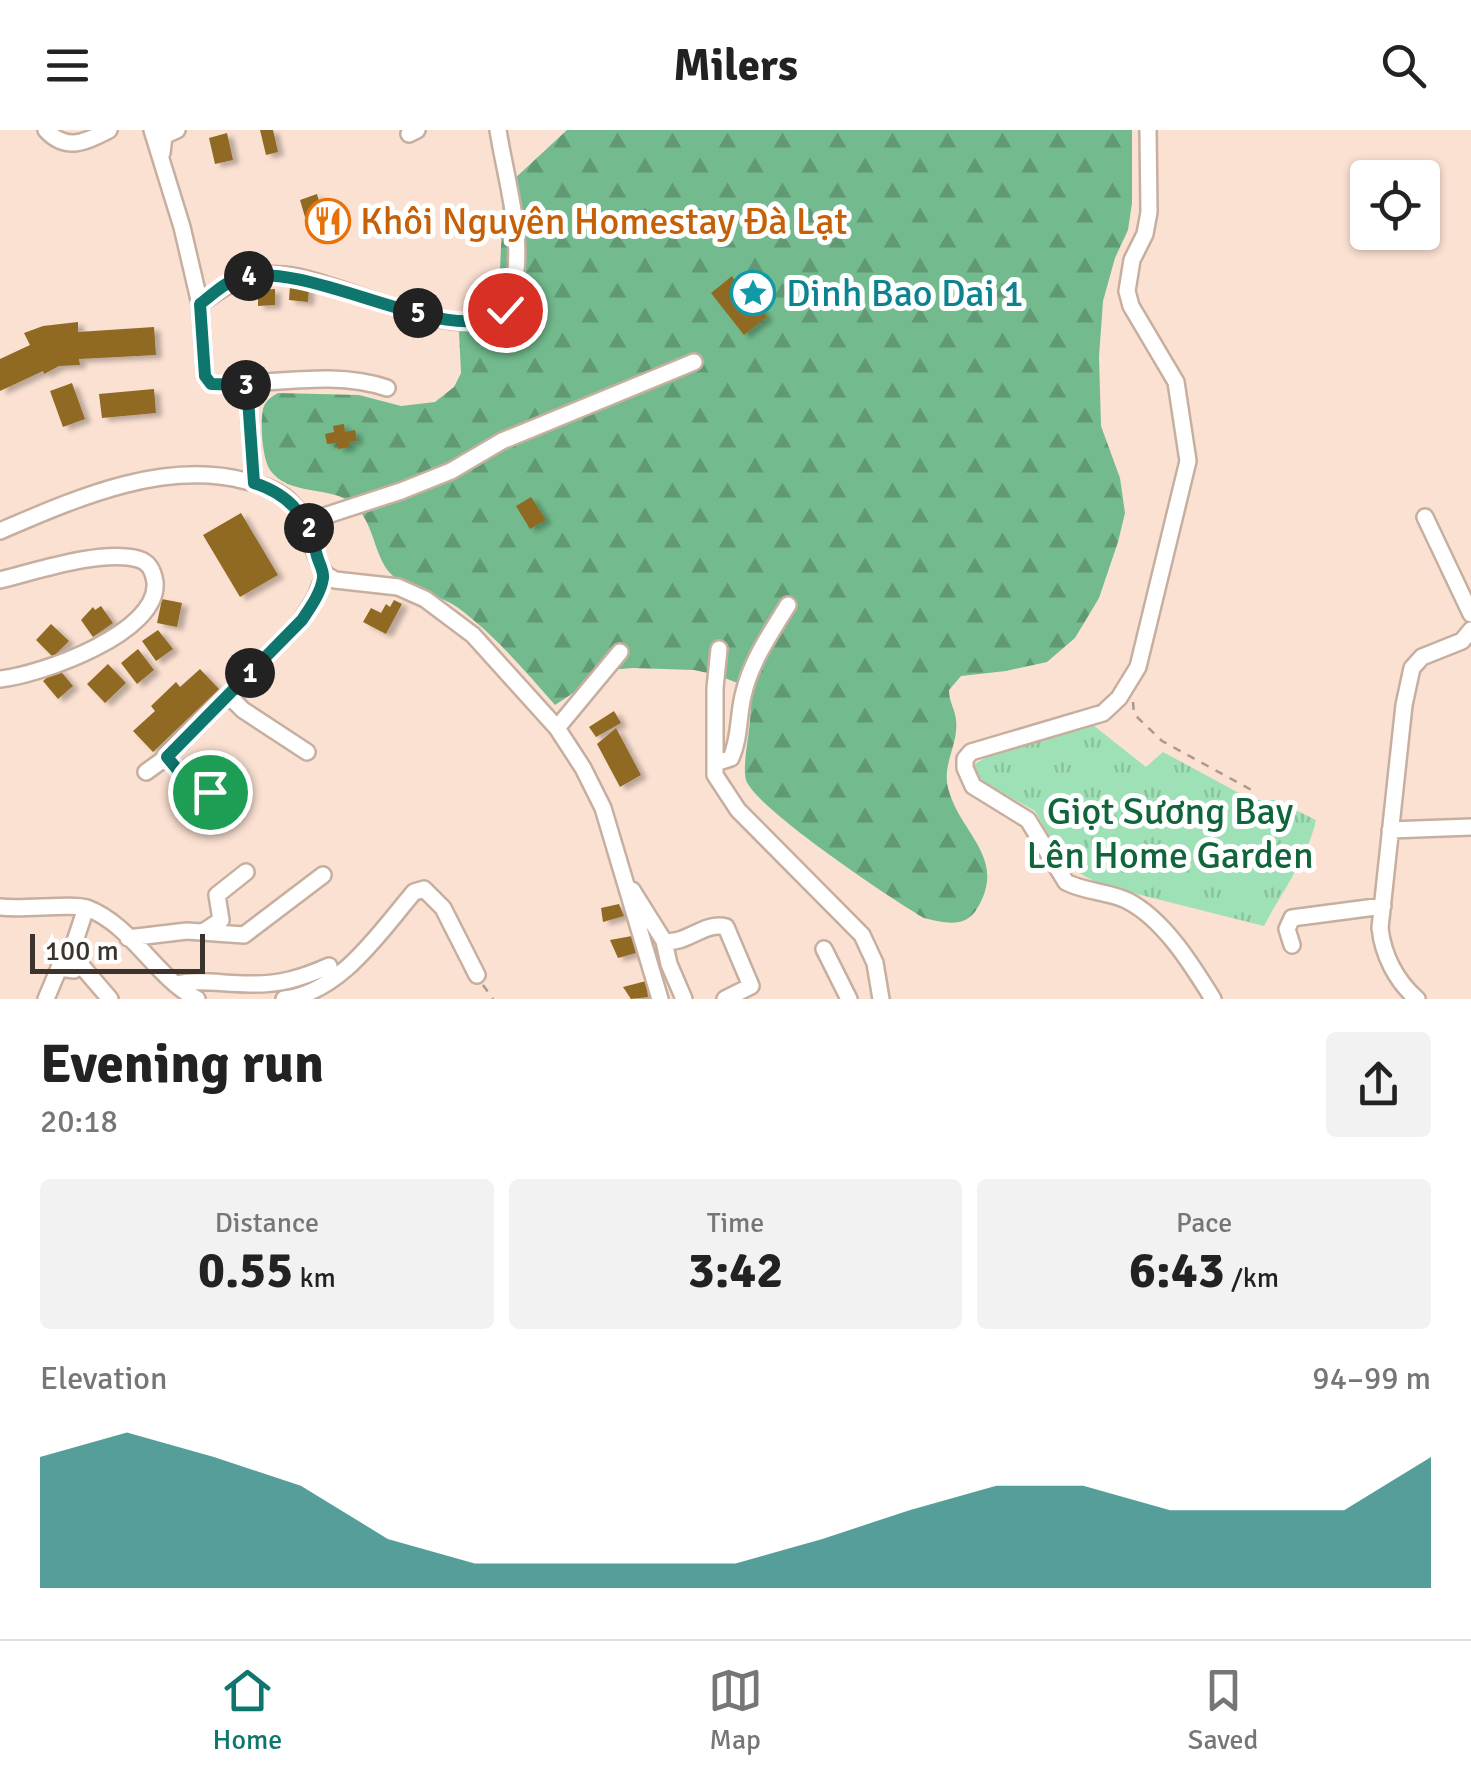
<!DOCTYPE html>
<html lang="en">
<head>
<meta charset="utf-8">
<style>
  body { margin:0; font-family:Signika,sans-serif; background:#f2f2f2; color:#222; height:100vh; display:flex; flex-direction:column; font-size:38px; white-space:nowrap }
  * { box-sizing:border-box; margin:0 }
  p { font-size:32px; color:#767676 }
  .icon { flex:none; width:55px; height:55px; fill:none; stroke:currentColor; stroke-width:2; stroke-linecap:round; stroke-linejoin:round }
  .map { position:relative; height:869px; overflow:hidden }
  .details { display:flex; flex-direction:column; background:#fff; flex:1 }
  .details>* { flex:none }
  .tools { position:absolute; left:1350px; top:30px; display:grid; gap:20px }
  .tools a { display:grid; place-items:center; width:90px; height:90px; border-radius:10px; background:#fff; box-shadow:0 2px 8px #0004; font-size:50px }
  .scale { position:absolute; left:30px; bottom:25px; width:175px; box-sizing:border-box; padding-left:10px; border:5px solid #3d332d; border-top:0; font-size:28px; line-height:35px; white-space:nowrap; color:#3d332d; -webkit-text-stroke:8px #fff; paint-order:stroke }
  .pin { position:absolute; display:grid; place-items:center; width:85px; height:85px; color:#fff; margin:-42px; border:5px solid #fff; border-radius:50%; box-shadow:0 2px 10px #0007 }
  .km { position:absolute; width:50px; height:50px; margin:-25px; border-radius:50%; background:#222; color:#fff; font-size:28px; line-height:50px; text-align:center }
  .round { display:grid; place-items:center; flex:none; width:105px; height:105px; border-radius:10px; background:#f2f2f2 }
  .headline { display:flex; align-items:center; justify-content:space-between; height:170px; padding:0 40px }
  h1 { font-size:55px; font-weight:800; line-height:75px }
  .figures { display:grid; grid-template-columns:repeat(3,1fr); gap:15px; height:170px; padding:10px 40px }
  .figures div { display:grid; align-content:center; border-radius:10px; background:#f2f2f2; text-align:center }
  .figures b { font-size:50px; font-weight:800 }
  .figures small { font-size:28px; font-weight:400 }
  .figures p { font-size:28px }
  .chart { height:280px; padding:20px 40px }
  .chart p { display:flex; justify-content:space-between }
  .chart svg { width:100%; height:180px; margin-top:10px; fill:#0f766e; opacity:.7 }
  header { display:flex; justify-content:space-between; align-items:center; height:130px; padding:0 40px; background:#fff; font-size:45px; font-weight:800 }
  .dock { display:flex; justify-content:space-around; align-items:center; height:140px; border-top:2px solid #e0e0e0; background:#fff; font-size:28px; color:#767676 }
  .dock a { display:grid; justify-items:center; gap:5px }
  .dock .on { color:#0f766e }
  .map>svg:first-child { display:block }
  .forest { fill:url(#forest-firs) }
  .park { fill:url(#park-tufts) }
  .building { fill:#906a24; filter:url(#shadow) }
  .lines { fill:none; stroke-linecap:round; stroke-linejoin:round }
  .minor-casing { stroke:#c7afa0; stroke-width:20 }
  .path { stroke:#ac998e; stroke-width:2.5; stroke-dasharray:8 8; stroke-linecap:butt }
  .minor { stroke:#fff; stroke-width:15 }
  .route-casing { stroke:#fff; stroke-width:20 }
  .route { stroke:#0f766e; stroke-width:12 }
  .labels { text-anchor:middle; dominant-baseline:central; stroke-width:10; stroke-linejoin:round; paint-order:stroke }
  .food-label { font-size:38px; fill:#c56008; stroke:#fff; text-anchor:start }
  .culture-label { font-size:38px; fill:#0d838f; stroke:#fff; text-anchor:start }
  .park-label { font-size:38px; fill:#10653b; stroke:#fff }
</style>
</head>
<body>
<header><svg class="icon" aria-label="menu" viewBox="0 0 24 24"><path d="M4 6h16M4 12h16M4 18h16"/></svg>Milers<svg class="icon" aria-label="search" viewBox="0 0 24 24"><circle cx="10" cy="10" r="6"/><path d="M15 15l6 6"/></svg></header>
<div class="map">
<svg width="1471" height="869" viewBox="0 0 1471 869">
  <defs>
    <pattern id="forest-firs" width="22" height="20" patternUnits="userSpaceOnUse" patternTransform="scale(2.5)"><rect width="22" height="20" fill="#73bb8e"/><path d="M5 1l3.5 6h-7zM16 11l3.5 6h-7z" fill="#609974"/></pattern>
    <pattern id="park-tufts" width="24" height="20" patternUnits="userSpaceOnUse" patternTransform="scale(2.5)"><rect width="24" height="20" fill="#9fe1b6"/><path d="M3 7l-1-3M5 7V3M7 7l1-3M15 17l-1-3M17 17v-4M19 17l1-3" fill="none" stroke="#8ac29d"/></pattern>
    <filter id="shadow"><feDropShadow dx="6" dy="3.5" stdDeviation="2.5" flood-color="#0004"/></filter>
  </defs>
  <rect width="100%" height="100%" fill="#fbe1d2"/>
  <path class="forest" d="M567 0H1132V73L1128 100 1115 128 1103 171 1099 227 1101 296 1120 348 1125 383 1118 412 1099 468 1075 508 1047 532 1006 541 961 546 949 560C949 572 955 579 956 590 959 613 942 634 948 658 960 704 1007 727 978 777 966 799 945 793 924 788 893 770 755 678 746 650 741 633 754 590 750 565L740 554 717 545 694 540 633 538 608 540 555 575C525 541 494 504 457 477 437 463 405 461 389 442 373 422 374 392 353 374 331 355 289 367 270 340 262 328 260 293 263 279 265 271 271 267 278 263L359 265 401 276 435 272 454 257 461 243 459 202 487 181 499 163 503 70 512 51Z"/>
  <path class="park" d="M1093 595 1146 637 1163 622 1252 670H1275L1316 690C1308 727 1282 762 1264 796L1101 755 1066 736 1035 681 980 650 973 635 987 627Z"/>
  <path class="building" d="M260 0H273L278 22 266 25Z
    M227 3 233 30 215 34 209 8Z
    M317 64 322 82 305 87 300 70Z
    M732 146 737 154 752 155 762 167 757 173 767 187 744 205 711 163Z
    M290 155 309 157 308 172 289 170Z
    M275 159V175L258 176V160Z
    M78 192V202L154 197 156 225 79 229 80 235 59 236 44 244 43 241 0 261V229L30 215 24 203 43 196Z
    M72 253 85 289 63 297 50 261Z
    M154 259 156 283 102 288 99 264Z
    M344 294 345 302 355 300 357 311 349 312 350 317 338 319 337 313 327 314 325 304 334 302 333 296Z
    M531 367 546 390 530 399 516 376Z
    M241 383 278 445 240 467 203 405Z
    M162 469 182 473 177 497 157 493Z
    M394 470 402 474 386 504 363 492 371 478 381 483 386 474 390 477Z
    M101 476 113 493 93 507 81 490 93 477 95 480Z
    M51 494 69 511 53 527 36 510Z
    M158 500 173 519 156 531 142 511Z
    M138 519 154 540 137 554 121 533Z
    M108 534 126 553 105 573 87 554Z
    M58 538 73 556 58 569 43 551Z
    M200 539 219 559 153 622 133 601 155 581 151 576 176 552 180 557Z
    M614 581 621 593 596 607 589 597Z
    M616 598 641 645 620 657 597 614Z
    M619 774 624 786 603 792 601 778Z
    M632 806 636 823 618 828 610 810Z
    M646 851 648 867 631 869 623 857Z"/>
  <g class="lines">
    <defs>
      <path id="minor" d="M46 0C66 22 86 12 109 0
        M152 0 182 97 200 174 205 246 211 254C269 256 331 239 387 258
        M1148 0 1149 82 1145 104 1132 130 1127 161 1131 176 1176 252 1188 331 1138 537 1119 568 1103 583 971 622 965 629V638L973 656 1028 690 1066 752C1085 762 1106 761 1126 770 1163 788 1192 835 1213 869
        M409 4 417 0
        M162 23 164 6 177 0
        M200 174C230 152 245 142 284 145 336 149 452 213 499 185 508 180 511 169 513 159 525 108 506 51 498 0
        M247 255 254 353
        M1425 387 1471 484
        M306 392 401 361 451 341 502 311 694 232
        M0 401C75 369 163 329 246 351 263 355 282 361 293 375 312 396 311 422 325 444L335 450 398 457 425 469 473 505 557 598 583 638 603 678 660 869
        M0 450C37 441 102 419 138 429 149 432 153 440 155 452 160 503 40 545 0 549
        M719 519 715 558V645L738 680 862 805 875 833 881 869
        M228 565 243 580 307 622
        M557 598 620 522
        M167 627 182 645 209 662
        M716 633 731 628C740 608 738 587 743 566 750 533 770 504 788 475
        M146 642 167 627 302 490 316 467 325 444
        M1390 700 1471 697
        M632 760 664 811C687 815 704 791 726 797L751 856 725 869
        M0 777C22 780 73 773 87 778 132 795 156 848 197 869
        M86 778 72 820 74 827 110 869
        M203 802 221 790 217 765 246 742
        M128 808 187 801 244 805 323 745
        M664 811 669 834 684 869
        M1292 815 1287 799 1292 788 1383 776
        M824 819 849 869
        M175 854C201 849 223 854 249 854 279 855 302 848 329 836
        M46 869 59 838 74 840 81 836
        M284 869C340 863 380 802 414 762L424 759 443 778 477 845
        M1417 869C1396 851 1383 825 1380 798L1404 575 1412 538 1422 527 1462 511 1471 500"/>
    </defs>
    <use href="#minor" class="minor-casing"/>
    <path class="path" d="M1133 572 1134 584 1162 611 1257 663
      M483 855 493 869"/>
    <use href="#minor" class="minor"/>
  </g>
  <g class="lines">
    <defs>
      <path id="route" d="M210 662 182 645 167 627 302 490C310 478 321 463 323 448 324 441 319 433 317 426 309 388 291 365 254 353L247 255 211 254 205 246 200 174C212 165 225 152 239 148 312 128 453 223 505 180"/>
    </defs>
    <use href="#route" class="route-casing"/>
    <use href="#route" class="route"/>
  </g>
  <defs>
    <symbol id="restaurant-ring" viewBox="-11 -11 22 22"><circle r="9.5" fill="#fff" stroke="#e8710a" stroke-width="1.5"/><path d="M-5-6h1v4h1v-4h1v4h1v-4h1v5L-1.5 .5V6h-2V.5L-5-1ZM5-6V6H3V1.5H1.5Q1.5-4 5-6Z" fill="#e8710a"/></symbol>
    <symbol id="sight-ring" viewBox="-11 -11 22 22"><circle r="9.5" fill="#fff" stroke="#0f9aa8" stroke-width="1.5"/><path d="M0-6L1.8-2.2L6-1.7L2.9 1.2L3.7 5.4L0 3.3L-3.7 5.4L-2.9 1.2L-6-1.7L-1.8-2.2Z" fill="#0f9aa8"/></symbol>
  </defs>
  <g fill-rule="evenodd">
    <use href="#restaurant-ring" x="303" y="66" width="50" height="50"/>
    <use href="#sight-ring" x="728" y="138" width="50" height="50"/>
  </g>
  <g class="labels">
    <g class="food-label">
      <text x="360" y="91">Khôi Nguyên Homestay Đà Lạt</text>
    </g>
    <g class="culture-label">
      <text x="786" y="163">Dinh Bao Dai 1</text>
    </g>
    <g class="park-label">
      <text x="1170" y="681">Giọt Sương Bay<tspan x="1170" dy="44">Lên Home Garden</tspan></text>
    </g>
  </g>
</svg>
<div class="tools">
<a><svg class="icon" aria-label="locate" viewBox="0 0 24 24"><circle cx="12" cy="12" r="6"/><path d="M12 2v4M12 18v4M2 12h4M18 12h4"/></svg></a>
</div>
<div class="scale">100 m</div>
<div class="pin" style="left:210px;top:662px;background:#1e9e55"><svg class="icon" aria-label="arrive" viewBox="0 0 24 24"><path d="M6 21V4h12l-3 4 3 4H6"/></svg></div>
<div class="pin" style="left:505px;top:180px;background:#d93025"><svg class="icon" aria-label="check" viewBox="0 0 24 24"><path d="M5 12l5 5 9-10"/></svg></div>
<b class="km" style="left:250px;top:543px">1</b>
<b class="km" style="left:309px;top:398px">2</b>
<b class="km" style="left:246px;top:255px">3</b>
<b class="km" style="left:249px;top:146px">4</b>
<b class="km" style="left:418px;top:183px">5</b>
</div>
<section class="details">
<div class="headline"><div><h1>Evening run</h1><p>20:18</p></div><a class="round"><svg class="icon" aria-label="share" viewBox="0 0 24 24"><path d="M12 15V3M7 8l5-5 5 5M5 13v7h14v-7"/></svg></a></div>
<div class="figures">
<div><p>Distance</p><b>0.55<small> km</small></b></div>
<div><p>Time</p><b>3:42</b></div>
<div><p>Pace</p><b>6:43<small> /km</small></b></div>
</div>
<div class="chart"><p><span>Elevation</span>94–99 m</p>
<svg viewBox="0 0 160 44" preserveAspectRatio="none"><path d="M0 44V12L10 6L20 12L30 19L40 32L50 38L60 38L70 38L80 38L90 32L100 25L110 19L120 19L130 25L140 25L150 25L160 12V44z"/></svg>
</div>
</section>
<nav class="dock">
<a class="on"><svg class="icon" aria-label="home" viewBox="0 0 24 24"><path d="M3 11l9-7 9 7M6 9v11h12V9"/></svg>Home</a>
<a><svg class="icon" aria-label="map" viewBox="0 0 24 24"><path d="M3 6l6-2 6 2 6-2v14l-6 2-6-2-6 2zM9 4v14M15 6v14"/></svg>Map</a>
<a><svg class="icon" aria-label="saved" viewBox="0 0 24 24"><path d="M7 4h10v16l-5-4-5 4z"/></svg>Saved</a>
</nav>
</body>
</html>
